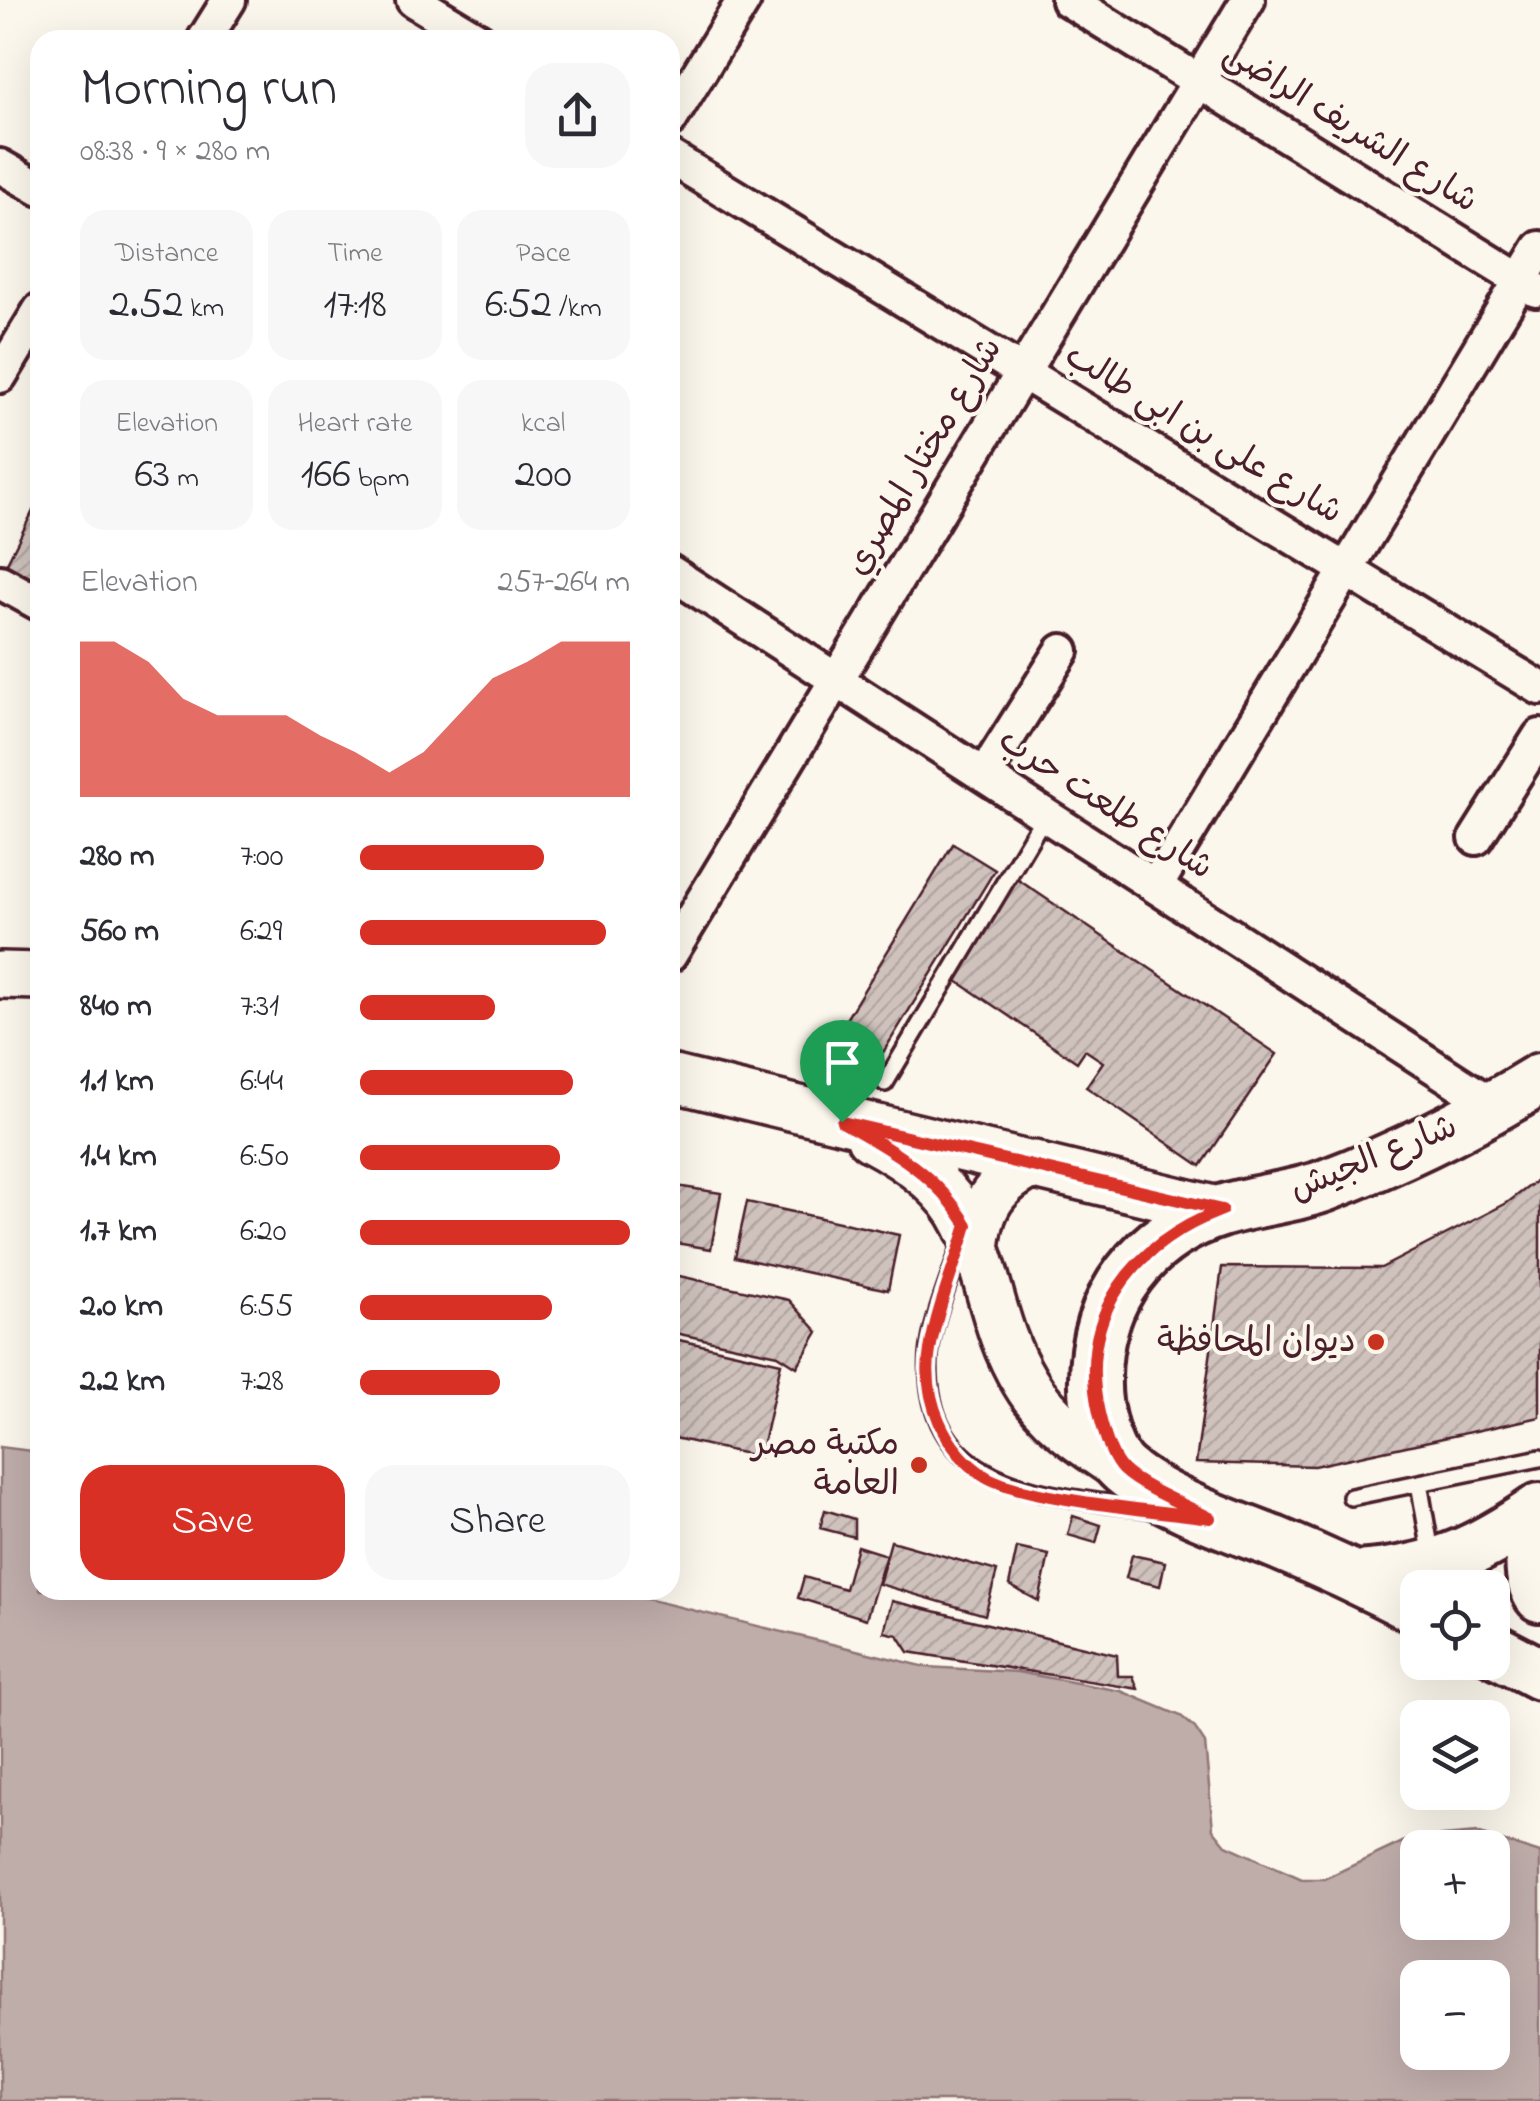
<!DOCTYPE html>
<html lang="en">
<head>
<meta charset="utf-8">
<style>
  body { margin:0; font-family:"Indie Flower","Playpen Sans Arabic",sans-serif; background:#f7f7f7; color:#2b2b33; height:100vh; display:flex; flex-direction:column; font-size:38px; white-space:nowrap }
  * { box-sizing:border-box; margin:0 }
  p { font-size:32px; color:#7c7c81 }
  .icon { flex:none; width:55px; height:55px; fill:none; stroke:currentColor; stroke-width:2; stroke-linecap:round; stroke-linejoin:round }
  .map { position:relative; flex:1; overflow:hidden }
  .sheet { position:absolute; left:30px; top:30px; width:650px; height:1570px; display:flex; flex-direction:column; background:#fff; border-radius:30px; box-shadow:0 10px 40px #0002 }
  .sheet>* { flex:none }
  .controls { position:absolute; left:1400px; top:1570px; display:grid; gap:20px }
  .controls a { display:grid; place-items:center; width:110px; height:110px; border-radius:20px; background:#fff; box-shadow:0 10px 40px #0002; font-size:50px }
  .pin { position:absolute; display:grid; place-items:center; width:85px; height:85px; color:#fff; margin:-102px -42px; border-radius:50% 50% 50% 0; rotate:-45deg; box-shadow:0 0 10px #0007 }
  .pin .icon { rotate:45deg }
  .round { display:grid; place-items:center; flex:none; width:105px; height:105px; border-radius:30px; background:#f7f7f7 }
  .head { display:flex; align-items:center; justify-content:space-between; height:170px; padding:0 50px }
  h1 { font-size:55px; font-weight:600; line-height:75px }
  .figures { display:grid; grid-template-columns:repeat(3,1fr); gap:15px; height:170px; padding:10px 50px }
  .figures div { display:grid; align-content:center; border-radius:25px; background:#f7f7f7; text-align:center }
  .figures b { font-size:42px; font-weight:600 }
  .figures small { font-size:28px; font-weight:400 }
  .figures p { font-size:28px }
  .chart { height:280px; padding:20px 50px }
  .chart p { display:flex; justify-content:space-between }
  .chart svg { width:100%; height:180px; margin-top:10px; fill:#d93025; opacity:.7 }
  .button { display:flex; gap:20px; margin-top:auto; padding:20px 50px }
  .button a { flex:1; height:115px; border-radius:30px; background:#d93025; color:#fff; font-size:40px; font-weight:600; line-height:115px; text-align:center }
  .button a+a { background:#f7f7f7; color:#2b2b33 }
  ul { padding:0 50px; list-style:none; font-size:32px }
  li { display:grid; grid-template-columns:160px 120px 1fr; align-items:center; height:75px }
  li i { height:25px; border-radius:12px; background:#d93025 }
  .map>svg:first-child { display:block }
  .water { fill:#bfadaa; stroke:#907477; stroke-width:2.5; fill-rule:evenodd }
  .building { fill:url(#building-hatch); stroke:#4a1f2b; stroke-width:2.5 }
  .lines { fill:none; stroke-linecap:round; stroke-linejoin:round }
  .service-casing { stroke:#4a1f2b; stroke-width:22 }
  .minor-casing { stroke:#4a1f2b; stroke-width:40 }
  .secondary-casing { stroke:#4a1f2b; stroke-width:52 }
  .primary-casing { stroke:#4a1f2b; stroke-width:58 }
  .service { stroke:#fbf7ec; stroke-width:15 }
  .minor { stroke:#fbf7ec; stroke-width:32 }
  .secondary { stroke:#fbf7ec; stroke-width:45 }
  .primary { stroke:#fbf7ec; stroke-width:50 }
  .route-casing { stroke:#fff; stroke-width:20 }
  .route { stroke:#d93025; stroke-width:12 }
  .poi-dot { fill:#c8321e; stroke:#fbf7ec; stroke-width:4 }
  .labels { text-anchor:middle; dominant-baseline:central; stroke-width:8; stroke-linejoin:round; paint-order:stroke }
  .street-label { font-size:35px; fill:#4a1f2b; stroke:#fbf7ec }
  .poi-label { font-size:35px; fill:#4a1f2b; stroke:#fbf7ec; text-anchor:end }
</style>
</head>
<body>
<div class="map">
<svg width="1540" height="2101" viewBox="0 0 1540 2101">
  <defs>
    <pattern id="building-hatch" width="6" height="6" patternUnits="userSpaceOnUse" patternTransform="scale(2.5)"><rect width="6" height="6" fill="#cfc2bc"/><path d="M-1 1l2-2M0 6l6-6M5 7l2-2" fill="none" stroke="#b3a6a2"/></pattern>
  </defs>
  <rect width="100%" height="100%" fill="#fbf7ec"/>
  <filter id="ink" filterUnits="userSpaceOnUse"><feTurbulence type="fractalNoise" baseFrequency=".01" numOctaves="2"/><feDisplacementMap in="SourceGraphic" scale="20" xChannelSelector="R" yChannelSelector="G"/><feConvolveMatrix kernelMatrix="1 2 1 2 8 2 1 2 1" color-interpolation-filters="sRGB"/></filter>
  <g filter="url(#ink)">
    <path class="water" d="M0 1447 40 1452V1590H610L926 1667 1017 1672 1121 1691 1181 1716 1195 1728 1205 1743 1213 1829 1226 1845 1302 1879H1324L1409 1839 1477 1833 1540 1853V2101H0ZM1418 1848H1492V1922H1418ZM1418 1978H1492V2052H1418Z"/>
    <path class="building" d="M40 508V601L0 577 34 509Z
      M953 844 995 870 876 1064 834 1039Z
      M1017 879 1277 1054 1201 1166 1086 1087 1103 1062 1085 1050 1077 1062 951 977Z
      M1540 1178V1417L1314 1466 1196 1463 1222 1267 1381 1268 1507 1203Z
      M670 1185 721 1193 711 1249 670 1242Z
      M747 1202 899 1235 888 1290 735 1257Z
      M670 1274 789 1300 818 1332 797 1367 778 1355 670 1332Z
      M670 1338 781 1363 760 1457 670 1437Z
      M825 1510 854 1519V1537L820 1528Z
      M1073 1516 1101 1525 1096 1543 1068 1535Z
      M891 1541 997 1571 985 1615 879 1584Z
      M857 1546 886 1555 866 1619 798 1598 804 1577 845 1589Z
      M1017 1548 1049 1555 1039 1601 1009 1585Z
      M1132 1555 1165 1562 1160 1586 1126 1578Z
      M892 1601 1117 1655 1118 1676H1133L1138 1689 909 1652 898 1635 884 1632Z"/>
    <g class="lines">
      <defs>
        <path id="service" d="M885 1083 1045 815
          M961 1244C951 1278 932 1319 929 1355 921 1493 1050 1494 1152 1510
          M1419 1483 1432 1558
          M1351 1497 1540 1458"/>
        <path id="minor" d="M413 0 479 40
          M1068 0 1536 290
          M204 40 229 0
          M670 120 744 0
          M670 157 1540 688
          M0 166 40 189
          M0 376 40 310
          M670 572 1496 1107
          M0 582 40 604
          M984 775 1062 651
          M1476 838 1540 736
          M1156 886 1540 248
          M670 955 1248 0"/>
        <path id="secondary" d="M0 975 40 976
          M670 1078 1222 1211
          M870 1138C906 1157 948 1186 966 1224 991 1276 992 1328 1025 1382 1047 1420 1086 1445 1122 1469
          M976 1251C979 1207 994 1183 1034 1164"/>
        <path id="primary" d="M1540 1518C1533 1543 1525 1573 1540 1596
          M1356 1577C1433 1572 1477 1553 1540 1509
          M1418 1609C1370 1584 1323 1562 1274 1542 1229 1525 1160 1501 1124 1470 1103 1452 1094 1405 1095 1379 1095 1298 1144 1235 1221 1211 1254 1200 1291 1198 1324 1186 1400 1157 1471 1122 1540 1079
          M1492 1649 1540 1674"/>
      </defs>
      <use href="#service" class="service-casing"/>
      <use href="#minor" class="minor-casing"/>
      <use href="#secondary" class="secondary-casing"/>
      <use href="#primary" class="primary-casing"/>
      <use href="#service" class="service"/>
      <use href="#minor" class="minor"/>
      <use href="#secondary" class="secondary"/>
      <use href="#primary" class="primary"/>
    </g>
  </g>
  <g class="lines" filter="url(#ink)">
    <defs>
      <path id="route" d="M842 1122 1222 1210C1134 1244 1076 1314 1099 1413 1103 1430 1110 1457 1123 1470 1142 1488 1186 1505 1210 1518 1160 1511 1024 1500 985 1476 944 1450 922 1398 930 1350 937 1308 955 1266 967 1225 938 1176 891 1149 842 1122Z"/>
    </defs>
    <use href="#route" class="route-casing"/>
    <use href="#route" class="route"/>
  </g>
  <g class="poi-dot">
    <circle cx="1376" cy="1342" r="10"/>
    <circle cx="919" cy="1465" r="10"/>
  </g>
  <g class="labels">
    <g class="street-label">
      <text transform="translate(1350 128) rotate(32)">شارع الشريف الراضى</text>
      <text transform="translate(1203 435) rotate(31)">شارع على بن ابى طالب</text>
      <text transform="translate(925 457) rotate(-59)">شارع مختار المصري</text>
      <text transform="translate(1105 805) rotate(33)">شارع طلعت حرب</text>
      <text transform="translate(1374 1159) rotate(-22)">شارع الجيش</text>
    </g>
    <g class="poi-label">
      <text x="1356" y="1342">ديوان المحافظة</text>
      <text x="899" y="1445">مكتبة مصر<tspan x="899" dy="40">العامة</tspan></text>
    </g>
  </g>
</svg>
<div class="controls">
<a><svg class="icon" aria-label="locate" viewBox="0 0 24 24"><circle cx="12" cy="12" r="6"/><path d="M12 2v4M12 18v4M2 12h4M18 12h4"/></svg></a>
<a><svg class="icon" aria-label="layers" viewBox="0 0 24 24"><path d="M12 4l9 5-9 5-9-5zM3 14l9 5 9-5"/></svg></a>
<a>+</a>
<a>−</a>
</div>
<div class="pin" style="left:842px;top:1122px;background:#1e9e55"><svg class="icon" aria-label="arrive" viewBox="0 0 24 24"><path d="M6 21V4h12l-3 4 3 4H6"/></svg></div>
<section class="sheet">
<div class="head"><div><h1>Morning run</h1><p>08:38 · 9 × 280 m</p></div><a class="round"><svg class="icon" aria-label="share" viewBox="0 0 24 24"><path d="M12 15V3M7 8l5-5 5 5M5 13v7h14v-7"/></svg></a></div>
<div class="figures">
<div><p>Distance</p><b>2.52<small> km</small></b></div>
<div><p>Time</p><b>17:18</b></div>
<div><p>Pace</p><b>6:52<small> /km</small></b></div>
</div>
<div class="figures">
<div><p>Elevation</p><b>63<small> m</small></b></div>
<div><p>Heart rate</p><b>166<small> bpm</small></b></div>
<div><p>kcal</p><b>200</b></div>
</div>
<div class="chart"><p><span>Elevation</span>257–264 m</p>
<svg viewBox="0 0 160 44" preserveAspectRatio="none"><path d="M0 44V6L10 6L20 11L30 20L40 24L50 24L60 24L70 29L80 33L90 38L100 33L110 24L120 15L130 11L140 6L150 6L160 6V44z"/></svg>
</div>
<ul>
<li><b>280 m</b>7:00<i style="width:68%"></i></li>
<li><b>560 m</b>6:29<i style="width:91%"></i></li>
<li><b>840 m</b>7:31<i style="width:50%"></i></li>
<li><b>1.1 km</b>6:44<i style="width:79%"></i></li>
<li><b>1.4 km</b>6:50<i style="width:74%"></i></li>
<li><b>1.7 km</b>6:20<i style="width:100%"></i></li>
<li><b>2.0 km</b>6:55<i style="width:71%"></i></li>
<li><b>2.2 km</b>7:28<i style="width:52%"></i></li>
</ul>
<div class="button"><a>Save</a><a>Share</a></div>
</section>
</div>
</body>
</html>
